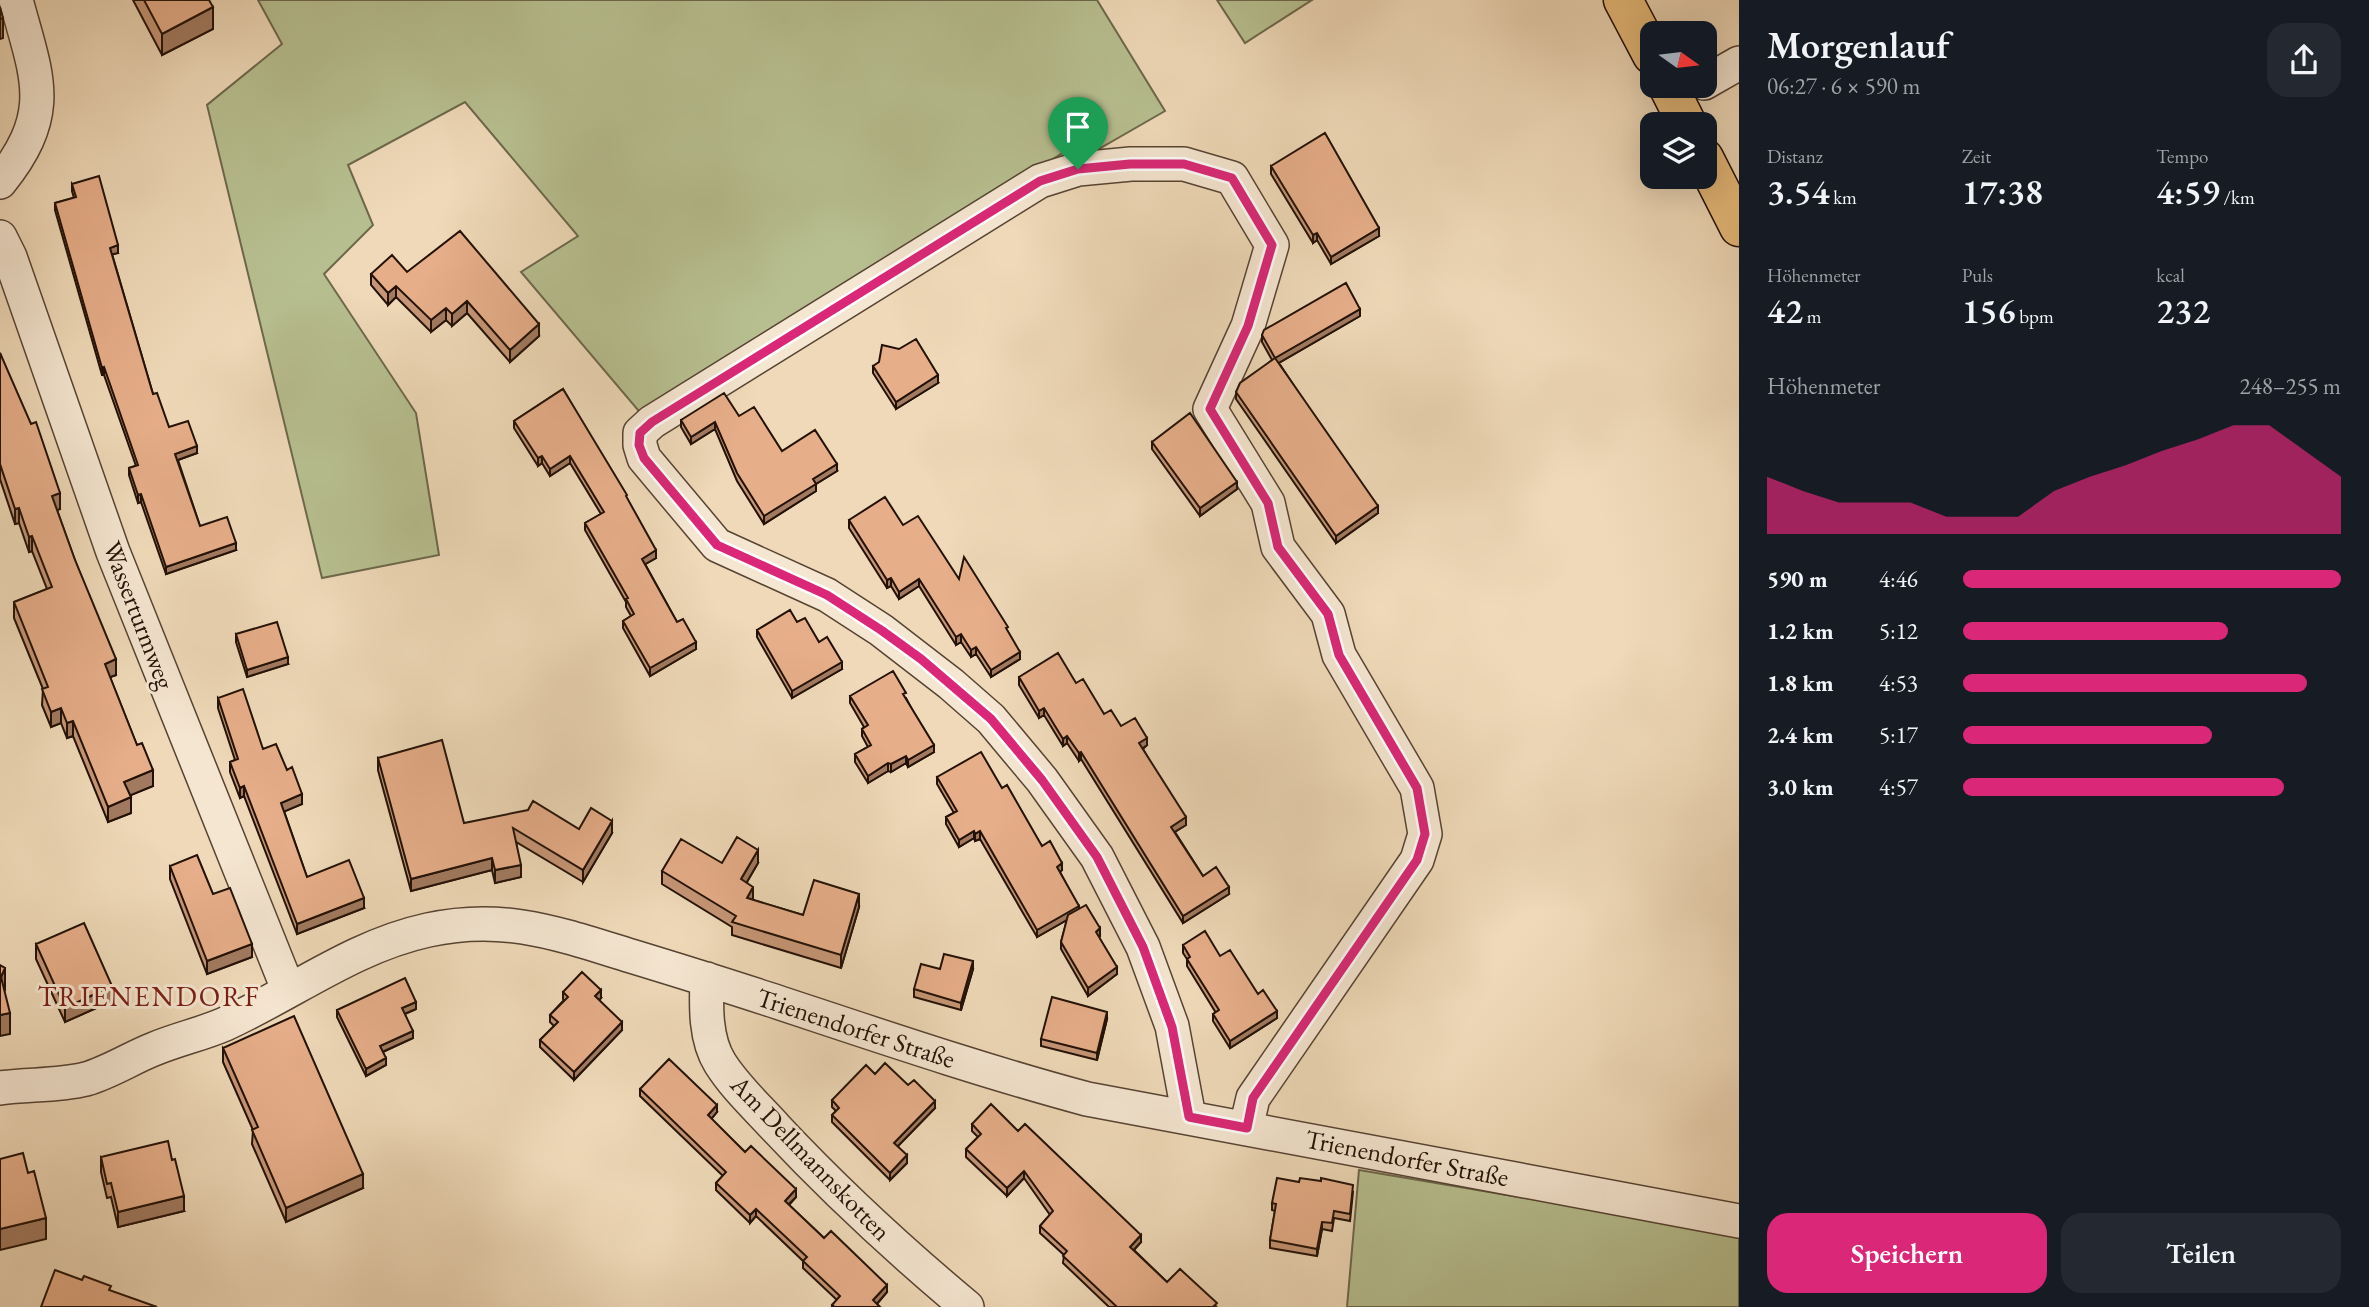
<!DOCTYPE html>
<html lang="de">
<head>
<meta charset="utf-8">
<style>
  body { margin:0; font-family:"EB Garamond",serif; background:#242831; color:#f1f3f6; height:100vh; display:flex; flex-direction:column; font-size:26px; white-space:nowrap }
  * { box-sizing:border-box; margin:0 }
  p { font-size:23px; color:#9ea1a6 }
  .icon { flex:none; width:38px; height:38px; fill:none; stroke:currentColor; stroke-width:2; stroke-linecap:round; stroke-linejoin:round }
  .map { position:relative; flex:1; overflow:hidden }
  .panel { display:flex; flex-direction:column; background:#171b24; width:630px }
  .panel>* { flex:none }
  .needle { width:46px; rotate:104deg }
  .tools { position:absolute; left:1640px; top:21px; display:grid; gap:14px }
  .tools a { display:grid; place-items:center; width:77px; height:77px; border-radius:14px; background:#171b24; box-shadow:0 7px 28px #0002; font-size:35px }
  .pin { position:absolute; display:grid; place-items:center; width:60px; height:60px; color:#fff; margin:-72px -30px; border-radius:50% 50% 50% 0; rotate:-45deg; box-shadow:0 0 7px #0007 }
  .pin .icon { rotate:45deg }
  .round { display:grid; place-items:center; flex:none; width:74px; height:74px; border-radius:21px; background:#242831 }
  .overview { display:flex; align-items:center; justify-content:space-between; height:119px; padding:0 28px }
  h1 { font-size:38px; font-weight:600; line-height:52px }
  .stats { display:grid; grid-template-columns:repeat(3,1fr); gap:10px; height:119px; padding:7px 28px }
  .stats div { display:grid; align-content:center }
  .stats b { font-size:35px; font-weight:600 }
  .stats small { font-size:19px; font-weight:400 }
  .stats p { font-size:19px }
  .chart { height:196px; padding:14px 28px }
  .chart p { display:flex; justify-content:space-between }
  .chart svg { width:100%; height:126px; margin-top:7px; fill:#db2777; opacity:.7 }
  .action { display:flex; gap:14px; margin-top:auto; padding:14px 28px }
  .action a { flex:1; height:80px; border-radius:21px; background:#db2777; color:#fff; font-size:28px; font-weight:600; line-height:80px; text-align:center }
  .action a+a { background:#242831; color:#f1f3f6 }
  ul { padding:0 28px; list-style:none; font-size:23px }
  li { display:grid; grid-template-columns:112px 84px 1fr; align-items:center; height:52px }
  li i { height:18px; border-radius:9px; background:#db2777 }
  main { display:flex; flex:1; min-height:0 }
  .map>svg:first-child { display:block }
  .green { fill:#b7bf90; stroke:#6d684c; stroke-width:2 }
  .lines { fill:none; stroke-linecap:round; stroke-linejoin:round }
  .minor-casing { stroke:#564333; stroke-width:36 }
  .major-casing { stroke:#231107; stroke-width:41 }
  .minor { stroke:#f5e6d1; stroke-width:33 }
  .major { stroke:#e8bc7c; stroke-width:38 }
  .wall { fill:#c69676; stroke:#231107; stroke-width:2 }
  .shaded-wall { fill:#a17a60; stroke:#231107; stroke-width:2 }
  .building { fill:#e6ae89; stroke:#231107; stroke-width:2 }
  .route-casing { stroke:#fff; stroke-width:14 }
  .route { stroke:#db2777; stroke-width:9 }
  .labels { text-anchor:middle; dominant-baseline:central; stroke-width:6; stroke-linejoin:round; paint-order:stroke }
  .street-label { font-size:26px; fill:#231107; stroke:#f5e6d1 }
  .neighbourhood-label { font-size:28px; letter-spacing:2px; fill:#7a1f14; stroke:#f5e6d1 }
</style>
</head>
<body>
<main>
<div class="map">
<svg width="1739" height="1307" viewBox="0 0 1739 1307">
  <rect width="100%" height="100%" fill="#efd9b8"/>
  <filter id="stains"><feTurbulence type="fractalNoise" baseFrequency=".00286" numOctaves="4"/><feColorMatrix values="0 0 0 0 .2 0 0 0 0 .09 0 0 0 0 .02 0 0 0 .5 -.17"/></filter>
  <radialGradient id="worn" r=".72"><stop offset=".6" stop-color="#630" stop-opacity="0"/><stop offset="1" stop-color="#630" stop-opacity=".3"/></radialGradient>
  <path class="green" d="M258 0H1097L1165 111 1076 162 1069 149 643 416 521 272 578 236 465 102 348 165 373 225 324 274 416 413 439 555 322 578 207 105 282 44Z
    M1217 0H1312L1245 43Z
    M1359 1170 1739 1234V1307H1347Z"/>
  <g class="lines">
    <defs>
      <path id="minor" d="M1704 83 1739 63
        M0 182C56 112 37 78 16 0
        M0 237 10 257 113 552 288 989
        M707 979C706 1006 705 1039 720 1063 735 1087 757 1107 776 1128 836 1192 900 1251 967 1307
        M0 1088C28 1084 58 1086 86 1079 110 1072 131 1058 154 1049 178 1039 202 1034 225 1024 293 993 354 946 428 930 504 913 559 934 631 956 677 970 722 984 768 999 874 1034 979 1070 1087 1099L1739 1221
        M1189 1117 1172 1026 1143 947 1097 857 1042 780 991 719 951 684 881 630 827 595 717 545 644 458 640 445V433L652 422 1040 181 1078 169 1131 164H1184L1232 178 1272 245 1248 326 1210 409 1268 503 1278 547 1328 614 1339 655 1417 788 1425 834 1417 860 1253 1098 1246 1128"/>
      <path id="major" d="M1623 0 1652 55
        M1668 86 1687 124
        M1704 158 1739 227"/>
    </defs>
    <use href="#minor" class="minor-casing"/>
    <use href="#major" class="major-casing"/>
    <use href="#minor" class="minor"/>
    <use href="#major" class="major"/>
  </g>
  <path class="wall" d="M133 0H209L213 29 162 55Z
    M1271 166 1379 236 1331 264 1317 240 1313 243 1271 174Z
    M72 184 118 253 112 254 153 394 169 427 197 453 178 460 200 526 236 550 166 574 141 502 138 503 129 475V468L136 466 104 375H102L55 210V203L74 198 72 191Z
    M407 272 539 336 510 362 467 313 452 326 446 320 431 332 396 297 388 305 371 285V274Z
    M1360 316 1279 363 1378 513 1336 543 1236 399V392L1272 360 1262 342V335Z
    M0 353 60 509 57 510 116 675 110 677 153 786 130 795 131 813 108 822 73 736 67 738 61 723 51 727 42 705 43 689 14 618V602L47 589 32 551 29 552 19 523 15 524 0 479Z
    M873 366 938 383 896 409 873 373Z
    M563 389 627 499 656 558 645 564 677 622 696 649 650 676 623 628V621L631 616 626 607V602L585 530V523L601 514 570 463 550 476 542 463 538 466 514 428V421Z
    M739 416 782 451 837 471 816 484V491L764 524 737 481 715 429 691 444 681 427V420Z
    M1152 442 1237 489 1200 516 1152 449Z
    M849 520 903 525 959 579 1008 632 1020 659 991 677 976 654 971 657 961 642 956 645 919 586 899 599 891 586 887 588 849 528Z
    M797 622 819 642 842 669 792 698 757 637V630Z
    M236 634 288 664 247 677 236 642Z
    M1019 677 1076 683 1104 714 1147 745 1143 749 1186 825 1175 832 1203 876 1229 894 1183 923 1081 759 1079 761 1067 743 1063 746 1044 715 1039 718 1019 685Z
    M850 696 906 698 934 752 908 767 906 763 891 772 888 771 868 783 855 762V754L868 747 862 736V729L864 727 850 703Z
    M218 698 263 749 287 770 302 804 284 811 307 877 364 908 297 934 244 796 240 798 230 772V762L235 760 218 708Z
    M378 758 464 823 579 829 612 833 583 882 516 842 521 877 495 883 492 870 411 891 378 770Z
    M937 777 1002 788 1042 846 1062 870 1060 872 1079 909 1100 936 1099 937 1117 974 1088 996 1061 949V942L1067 920 1037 937 980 839 975 841 974 838 959 847 946 824V817L954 813 937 784Z
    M722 863H758L747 882 753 900 803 915 859 907 841 968 732 935V927L662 884V871Z
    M170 866 213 894 252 957 207 974 170 879Z
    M36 944 112 1001 65 1022 36 959Z
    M1183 945 1220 956 1258 994 1277 1018 1230 1048 1213 1021V1014L1216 1013 1187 966V959L1183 953Z
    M940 969H973L961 1010 914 997V989Z
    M563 992 601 998 599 1000 622 1030 574 1080 540 1047V1040L554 1026 550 1022V1015L564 1000 563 999Z
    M416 1009 405 1014 413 1038 383 1052 386 1065 366 1076 337 1017V1010Z
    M1107 1019 1097 1060 1041 1046V1039Z
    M223 1048 363 1188 286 1222 252 1144 253 1130 223 1062Z
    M875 1074 908 1085 935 1108 898 1146 907 1163 890 1180 832 1122V1115L836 1111 832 1107V1100Z
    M640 1089 717 1112 711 1119 745 1152 796 1197 789 1205 824 1238 887 1292 877 1304 880 1307H832V1305L837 1300 803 1268V1261L756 1216 750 1223 716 1190V1183L723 1176 640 1096Z
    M972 1124 1018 1131 1141 1242 1134 1250 1167 1282 1217 1307H1109L1063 1263 1064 1255 1040 1233V1226L1050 1215 1024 1178 1007 1196 966 1157V1149L978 1137 972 1131Z
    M101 1157 184 1211 118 1227 111 1197 107 1198 101 1172Z
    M1353 1192 1350 1221 1334 1218 1332 1231 1322 1229 1317 1256 1270 1248V1240L1275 1211 1272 1210V1203Z"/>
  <path class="shaded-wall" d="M213 7V29L162 55V34Z
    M3 18V38L0 39V19Z
    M1379 228V236L1331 264V257Z
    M1317 233V240L1313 243V235Z
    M118 245V253L110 255V248Z
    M396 286V297L388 305V293Z
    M467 301V313L452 326V314Z
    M446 308V320L431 332V320Z
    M1360 309V316L1275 365V358Z
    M539 324V336L510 362V350Z
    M104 367V375H102V368Z
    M938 375V383L896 409V402Z
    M715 422V429L691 444V437Z
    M197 446V453L175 461V454Z
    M542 456V463L538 466V458Z
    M570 456V463L550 476V469Z
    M837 464V471L816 484V491L764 524V516L813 479Z
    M1237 482V489L1200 516V508Z
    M60 493V509L52 512V496Z
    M141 494V502L138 503V495Z
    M1378 506V513L1336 543V536Z
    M19 508V523L15 524V509Z
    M32 536V551L29 552V537Z
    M236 543V550L166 574V567Z
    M656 550V558L642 566V559Z
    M891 578V586L887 588V580Z
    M919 579V586L899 599V592Z
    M961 634V642L956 645V637Z
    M696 642V649L650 676V668Z
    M976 647V654L971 657V650Z
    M1020 652V659L991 677V670Z
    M288 657V664L247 677V670Z
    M116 659V675L105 679V664Z
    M842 662V669L792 698V691Z
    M61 708V723L51 727V712Z
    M1044 708V715L1039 718V711Z
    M73 721V736L67 738V723Z
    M1067 736V743L1063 746V739Z
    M1147 738V745L1139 751V743Z
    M934 745V752L908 767V760Z
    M1081 752V759L1079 761V753Z
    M906 756V763L891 772V764Z
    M888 763V771L868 783V776Z
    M153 770V786L124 798V782Z
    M244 786V796L240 798V788Z
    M302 794V804L281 813V803Z
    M131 797V813L108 822V807Z
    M1186 817V825L1171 834V827Z
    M612 821V833L583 882V870Z
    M974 831V838L959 847V840Z
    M980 831V839L975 841V834Z
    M758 850V863L741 892V879Z
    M492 858V870L411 891V879Z
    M1062 863V870L1057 874V867Z
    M521 865V877L495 883V870Z
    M753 887V900L747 898Z
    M1229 887V894L1183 923V916Z
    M859 894V907L841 968V955Z
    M364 898V908L297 934V924Z
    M1079 906V913L1037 937V930Z
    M1100 928V936L1096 939V932Z
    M252 944V957L207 974V961Z
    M973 961V969L961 1010V1003Z
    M1117 967V974L1088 996V988Z
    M5 968V990L1 998V977Z
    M112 986V1001L65 1022V1008Z
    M601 990V998L595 1004V996Z
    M416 1002V1009L402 1015V1008Z
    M1277 1011V1018L1230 1048V1041Z
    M1107 1012V1019L1097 1060V1053Z
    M10 1013V1034L0 1036V1015Z
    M622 1022V1030L574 1080V1072Z
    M413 1031V1038L380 1053V1046Z
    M386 1058V1065L366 1076V1069Z
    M935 1101V1108L894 1150V1143Z
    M717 1105V1112L708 1123V1115Z
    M907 1155V1163L890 1180V1173Z
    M1024 1171V1178L1007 1196V1188Z
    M363 1174V1188L286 1222V1208Z
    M796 1189V1197L785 1208V1201Z
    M184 1196V1211L118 1227V1212Z
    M756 1209V1216L750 1223V1215Z
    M46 1218V1239L0 1250V1229Z
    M1322 1222V1229L1317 1256V1249Z
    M1141 1235V1242L1130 1254V1247Z
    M887 1285V1292L874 1307 873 1300Z"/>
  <path class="building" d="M144 0H209L213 7 162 34Z
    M0 7 3 18 0 19Z
    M1325 133 1379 228 1331 257 1317 233 1313 235 1271 166Z
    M99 176 118 245 110 248 153 394 157 393 169 427 188 421 197 446 175 454 200 526 227 517 236 543 166 567 141 494 138 495 129 468 138 465 104 367 102 368 55 203 76 197 72 184Z
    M460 231 539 324 510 350 467 301 452 314 446 308 431 320 396 286 388 293 371 274 392 255 407 272Z
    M1346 283 1360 309 1275 358 1262 335 1264 330Z
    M916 339 938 375 896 402 873 366 879 362 882 345 899 349Z
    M0 353 31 424 36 422 60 493 52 496 75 560 116 659 105 664 137 745 142 743 153 770 124 782 131 797 108 807 73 721 67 723 61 708 51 712 42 689 48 687 14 602 52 587 32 536 29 537 19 508 15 509 0 464Z
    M1275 358 1378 506 1336 536 1236 392 1240 383Z
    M563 389 627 495 626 496 656 550 642 559 677 622 683 619 696 642 650 668 623 621 634 614 626 599 628 598 585 523 604 512 570 456 550 469 542 456 538 458 514 421Z
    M724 393 739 416 754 407 782 451 815 430 837 464 813 479 816 484 764 516 737 473 715 422 691 437 681 420Z
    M1190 413 1237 482 1200 508 1152 442Z
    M885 497 903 525 918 516 959 579 964 557 1008 627 1006 628 1020 652 991 670 976 647 971 650 961 634 956 637 919 579 899 592 891 578 887 580 849 520Z
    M790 610 797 622 805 618 819 642 827 637 842 662 792 691 757 630Z
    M277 622 288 657 247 670 236 634Z
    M1058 653 1076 683 1083 679 1104 714 1111 710 1121 726 1135 718 1147 738 1139 743 1186 817 1171 827 1203 876 1216 867 1229 887 1183 916 1081 752 1079 753 1067 736 1063 739 1044 708 1039 711 1019 677Z
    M893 671 906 693 903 694 934 745 908 760 906 756 891 764 888 763 868 776 855 754 871 745 862 729 868 725 850 696Z
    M243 689 263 749 276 744 287 770 292 767 302 794 281 803 307 877 349 860 364 898 297 924 244 786 240 788 230 762 238 759 218 698Z
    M442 740 464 823 528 810 533 801 579 829 591 808 612 821 583 870 513 828 521 865 495 870 492 858 411 879 378 758Z
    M981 752 1002 788 1007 785 1042 846 1050 841 1062 863 1057 867 1079 906 1037 930 980 831 975 834 974 831 959 840 946 817 957 811 937 777Z
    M737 837 758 850 741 879 753 887 747 898 803 915 814 880 859 894 841 955 732 922 736 916 662 871 681 839 722 863Z
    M197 855 213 894 230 888 252 944 207 961 170 866Z
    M1086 905 1100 928 1096 932 1117 967 1088 988 1061 942 1068 915Z
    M84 923 112 986 65 1008 36 944Z
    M1205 931 1220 956 1230 950 1258 994 1263 990 1277 1011 1230 1041 1213 1014 1219 1010 1187 959 1190 957 1183 945Z
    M944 954 973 961 961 1003 914 989 921 964 940 969Z
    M0 965 5 968 1 977 10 1013 0 1015Z
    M582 972 601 990 595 996 622 1022 574 1072 540 1040 558 1022 550 1015 568 997 563 992Z
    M405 978 416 1002 402 1008 413 1031 380 1046 386 1058 366 1069 337 1010Z
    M1052 997 1107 1012 1097 1053 1041 1039Z
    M294 1016 363 1174 286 1208 252 1130 258 1127 223 1048Z
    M669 1059 717 1105 708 1115 745 1152 751 1146 796 1189 785 1201 824 1238 831 1231 887 1285 873 1300 880 1307H835L832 1305 840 1296 803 1261 807 1257 756 1209 750 1215 716 1183 726 1172 640 1089Z
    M885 1063 908 1085 914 1080 935 1101 894 1143 907 1155 890 1173 832 1115 839 1108 832 1100 866 1065 875 1074Z
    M991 1104 1018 1131 1025 1124 1141 1235 1130 1247 1167 1282 1180 1269 1217 1303 1213 1307H1117L1063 1256 1067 1251 1040 1226 1053 1211 1024 1171 1007 1188 966 1149 981 1134 972 1124Z
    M168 1141 172 1160 175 1159 184 1196 118 1212 111 1183 107 1184 101 1157Z
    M23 1153 28 1173 34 1171 46 1218 0 1229V1159Z
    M1277 1178 1299 1182 1300 1178 1321 1181V1178L1353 1185 1350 1214 1334 1211 1332 1223 1322 1222 1317 1249 1270 1240 1276 1204 1272 1203Z
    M55 1270 82 1280 84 1276 111 1286 109 1290 157 1307H41Z"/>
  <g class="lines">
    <defs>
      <path id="route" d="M1130 164H1184L1232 178 1272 245 1248 326 1210 409 1268 503 1278 547 1328 614 1339 655 1417 788 1425 834 1417 860 1253 1098 1247 1128 1189 1117 1172 1027 1143 947 1097 857 1042 780 991 719 921 659 881 630 827 595 717 545 644 458 639 445 640 433 652 422 1040 181 1078 169Z"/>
    </defs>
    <use href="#route" class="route-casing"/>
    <use href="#route" class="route"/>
  </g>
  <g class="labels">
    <g class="street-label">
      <text transform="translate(139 615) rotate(69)">Wasserturmweg</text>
      <text transform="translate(856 1028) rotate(18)">Trienendorfer Straße</text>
      <text transform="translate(811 1158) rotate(46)">Am Dellmannskotten</text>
      <text transform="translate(1407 1158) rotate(11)">Trienendorfer Straße</text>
    </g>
    <g class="neighbourhood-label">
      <text x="149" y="996">TRIENENDORF</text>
    </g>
  </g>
  <rect width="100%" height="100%" filter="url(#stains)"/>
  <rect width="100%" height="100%" fill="url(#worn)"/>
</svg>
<div class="tools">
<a><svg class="needle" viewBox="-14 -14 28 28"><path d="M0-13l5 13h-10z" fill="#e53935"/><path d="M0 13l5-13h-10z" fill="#9ea1a6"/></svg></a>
<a><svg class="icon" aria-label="layers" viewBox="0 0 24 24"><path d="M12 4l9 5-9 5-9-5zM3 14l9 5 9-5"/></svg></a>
</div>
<div class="pin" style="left:1078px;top:169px;background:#1e9e55"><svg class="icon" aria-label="arrive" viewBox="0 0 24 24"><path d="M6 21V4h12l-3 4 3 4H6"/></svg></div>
</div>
<section class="panel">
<div class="overview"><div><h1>Morgenlauf</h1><p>06:27 · 6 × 590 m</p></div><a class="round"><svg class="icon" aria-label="share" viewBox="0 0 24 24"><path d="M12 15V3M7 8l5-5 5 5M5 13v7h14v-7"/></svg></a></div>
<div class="stats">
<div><p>Distanz</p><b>3.54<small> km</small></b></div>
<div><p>Zeit</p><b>17:38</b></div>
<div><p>Tempo</p><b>4:59<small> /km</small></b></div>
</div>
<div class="stats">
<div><p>Höhenmeter</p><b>42<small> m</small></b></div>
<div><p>Puls</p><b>156<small> bpm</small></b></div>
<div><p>kcal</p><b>232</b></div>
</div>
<div class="chart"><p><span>Höhenmeter</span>248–255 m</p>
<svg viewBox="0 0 160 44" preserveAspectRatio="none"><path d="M0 44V24L10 29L20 33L30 33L40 33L50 38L60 38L70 38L80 29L90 24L100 20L110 15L120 11L130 6L140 6L150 15L160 24V44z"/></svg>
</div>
<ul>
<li><b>590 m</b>4:46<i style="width:100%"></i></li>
<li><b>1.2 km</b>5:12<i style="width:70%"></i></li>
<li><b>1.8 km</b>4:53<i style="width:91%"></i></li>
<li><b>2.4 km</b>5:17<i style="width:66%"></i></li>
<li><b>3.0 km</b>4:57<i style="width:85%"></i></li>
</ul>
<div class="action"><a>Speichern</a><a>Teilen</a></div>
</section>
</main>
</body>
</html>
